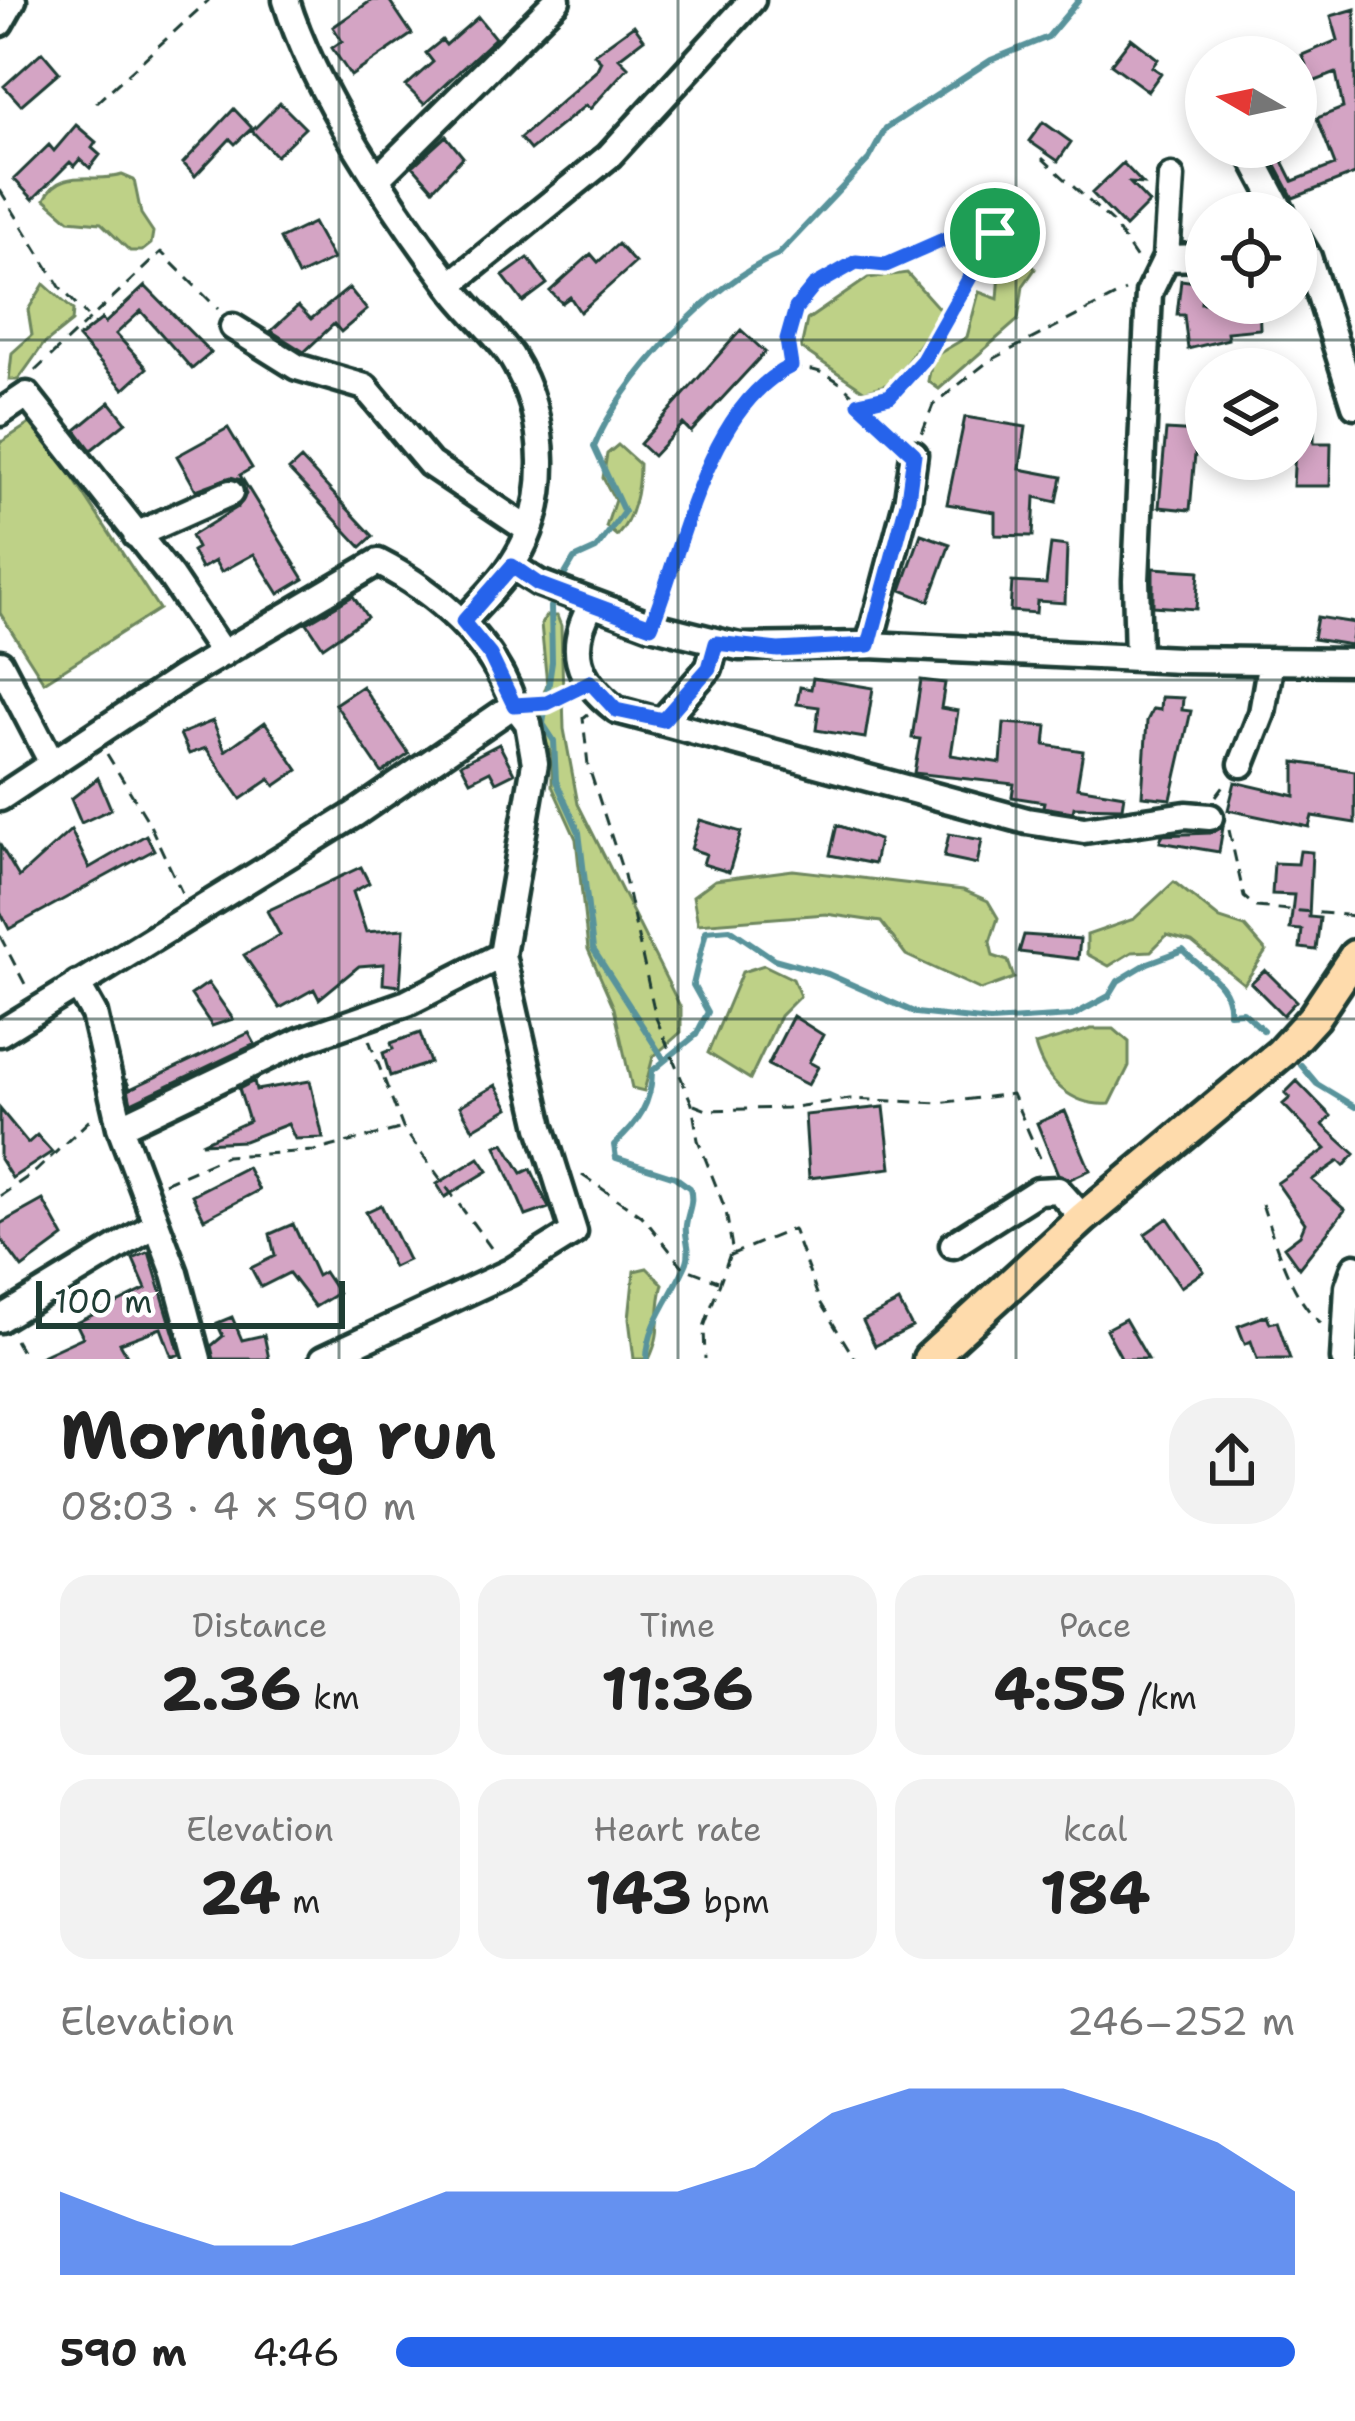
<!DOCTYPE html>
<html lang="en">
<head>
<meta charset="utf-8">
<style>
  body { margin:0; font-family:"Shantell Sans",sans-serif; background:#f2f2f2; color:#222; height:100vh; display:flex; flex-direction:column; font-size:45px; white-space:nowrap }
  * { box-sizing:border-box; margin:0 }
  p { font-size:39px; color:#767676 }
  .icon { flex:none; width:66px; height:66px; fill:none; stroke:currentColor; stroke-width:2; stroke-linecap:round; stroke-linejoin:round }
  .map { position:relative; height:1359px; overflow:hidden }
  .sheet { display:flex; flex-direction:column; background:#fff; flex:1 }
  .sheet>* { flex:none }
  .needle { width:78px; rotate:279deg }
  .tools { position:absolute; left:1185px; top:36px; display:grid; gap:24px }
  .tools a { display:grid; place-items:center; width:132px; height:132px; border-radius:50%; background:#fff; box-shadow:0 6px 18px #0003; font-size:60px }
  .scale { position:absolute; left:36px; bottom:30px; width:309px; box-sizing:border-box; padding-left:12px; border:6px solid #1f3d34; border-top:0; font-size:33px; line-height:42px; white-space:nowrap; color:#1f3d34; -webkit-text-stroke:9px #fff; paint-order:stroke }
  .pin { position:absolute; display:grid; place-items:center; width:102px; height:102px; color:#fff; margin:-51px; border:6px solid #fff; border-radius:50%; box-shadow:0 3px 12px #0007 }
  .round { display:grid; place-items:center; flex:none; width:126px; height:126px; border-radius:48px; background:#f2f2f2 }
  .summary { display:flex; align-items:center; justify-content:space-between; height:204px; padding:0 60px }
  h1 { font-size:66px; font-weight:700; line-height:90px }
  .metrics { display:grid; grid-template-columns:repeat(3,1fr); gap:18px; height:204px; padding:12px 60px }
  .metrics div { display:grid; align-content:center; border-radius:30px; background:#f2f2f2; text-align:center }
  .metrics b { font-size:60px; font-weight:700 }
  .metrics small { font-size:33px; font-weight:400 }
  .metrics p { font-size:33px }
  .chart { height:336px; padding:24px 60px }
  .chart p { display:flex; justify-content:space-between }
  .chart svg { width:100%; height:216px; margin-top:12px; fill:#2563eb; opacity:.7 }
  ul { padding:0 60px; list-style:none; font-size:39px }
  li { display:grid; grid-template-columns:192px 144px 1fr; align-items:center; height:90px }
  li i { height:30px; border-radius:15px; background:#2563eb }
  .map>svg:first-child { display:block }
  .green { fill:#bed187; stroke:#6e875e; stroke-width:3 }
  .lines { fill:none; stroke-linecap:round; stroke-linejoin:round }
  .stream { stroke:#59939b; stroke-width:6 }
  .building { fill:#d4a4c4; stroke:#1f3d34; stroke-width:3 }
  .minor-casing { stroke:#1f3d34; stroke-width:33 }
  .major-casing { stroke:#1f3d34; stroke-width:39 }
  .path { stroke:#1f3d34; stroke-width:3; stroke-dasharray:12 9; stroke-linecap:butt }
  .minor { stroke:#fff; stroke-width:24 }
  .major { stroke:#fedbac; stroke-width:30 }
  .route-casing { stroke:#fff; stroke-width:24 }
  .route { stroke:#2563eb; stroke-width:15 }
  .grid { fill:none; stroke:#1f3d34; stroke-width:3; stroke-opacity:0.55 }
</style>
</head>
<body>
<div class="map">
<svg width="1355" height="1359" viewBox="0 0 1355 1359">
  <rect width="100%" height="100%" fill="#fff"/>
  <filter id="ink" filterUnits="userSpaceOnUse"><feTurbulence type="fractalNoise" baseFrequency=".00833" numOctaves="2"/><feDisplacementMap in="SourceGraphic" scale="24" xChannelSelector="R" yChannelSelector="G"/><feConvolveMatrix kernelMatrix="1 2 1 2 8 2 1 2 1" color-interpolation-filters="sRGB"/></filter>
  <g filter="url(#ink)">
    <path class="green" d="M122 175 134 180 141 214 153 232 151 244 142 251H130L101 223 69 220 45 199C60 166 95 184 122 175Z
      M1026 255 1035 269 1023 286 1018 320 939 389 928 381 933 357 967 337 979 292 998 299 1001 260Z
      M907 273 942 312 892 383 865 391 801 348 807 320 868 278Z
      M44 284 73 310 72 322 43 345 18 380H9L12 353 32 335 28 310Z
      M35 420 159 609 44 682 0 613V443Z
      M618 445 639 464C639 488 634 518 617 536L606 527 615 500 603 478 607 454Z
      M546 616H557L561 626 564 729 578 804 681 1008V1032L653 1057 644 1091 632 1088 614 1008 588 949 576 839 552 786V756L539 725 537 713 547 684 541 624Z
      M793 870 963 890 988 901 998 918 990 942 993 956 1008 961 1014 978 981 990 906 955 881 922 826 914 698 924 693 896 715 880Z
      M1174 882 1220 919 1245 927 1266 951 1244 984 1192 942 1167 935 1151 951 1132 952 1109 966 1087 954V935L1134 919Z
      M764 965 793 979 800 996 780 1016 750 1079 708 1053 742 972Z
      M1091 1029H1114L1129 1042V1066L1110 1104C1072 1107 1045 1081 1035 1045Z
      M647 1268 663 1284C654 1315 664 1329 649 1359H634L629 1319 634 1271Z"/>
    <g class="lines">
      <path class="stream" d="M561 581 574 559 596 549 624 512 594 447C621 380 711 283 778 255L869 159 886 128 991 60 1048 37 1079 0
        M551 607 552 662 543 724 554 741 556 781 579 832 593 949 663 1058
        M1301 1065 1317 1084 1355 1107
        M647 1359C647 1323 674 1294 687 1262 692 1248 684 1238 686 1225 688 1210 694 1204 690 1188L675 1177 616 1158 614 1145C638 1123 652 1103 652 1071L696 1035 708 1012 693 985 706 931 730 929 774 959 828 974 916 1013 990 1021 1072 1016 1109 996 1118 981 1148 963 1183 950C1201 970 1232 983 1229 1013L1243 1012 1263 1030"/>
    </g>
    <path class="building" d="M372 0H389L412 34 351 76 332 48 342 41 333 27Z
      M1355 9V174L1293 198 1266 147H1276L1293 181 1335 165 1317 118 1343 108 1336 73 1313 82 1302 55 1338 40 1331 16Z
      M478 17 495 38 424 104 406 86 433 62 426 53 442 40 446 45Z
      M634 25 644 39 619 58 628 67 590 109 586 105 530 150 520 138 596 71 601 61 594 54Z
      M1131 38 1158 59 1152 67 1161 73 1148 91 1111 64Z
      M42 52 59 72 21 105 4 86Z
      M280 103 305 128 276 156 252 131Z
      M234 109 252 128 235 144 230 139 195 176 183 163Z
      M1043 122 1071 142 1058 161 1029 141Z
      M76 125 96 142 92 148 100 155 90 168 80 159 74 166 70 162 33 199 14 179 49 145 54 151Z
      M446 136 463 157 433 189 413 166Z
      M1123 163 1143 184 1130 183 1149 203 1125 227 1092 193Z
      M313 223 333 259 298 276 280 239Z
      M618 244 635 263 580 312 570 297 562 303 550 291 591 254 598 262Z
      M528 258 547 284 523 302 503 276Z
      M1181 280 1203 283 1201 303H1259L1260 329 1227 332 1228 339 1188 349 1184 315H1177Z
      M145 286 211 353 192 369 141 311 116 334 147 368 124 389 78 338 102 319 105 323Z
      M349 288 367 310 341 332 334 324 304 352 271 331 298 306 311 319Z
      M741 330 765 352 691 432 683 424 653 456 640 444Z
      M110 402 126 422 91 450 76 430Z
      M965 417 1026 427 1020 469 1062 477 1057 502 1035 497 1033 536 995 535V512L947 504Z
      M228 428 252 468 240 475 304 579 279 594 254 554 221 572 215 561 201 569 192 551 197 548 191 536 238 507 246 494 241 480 231 477 196 490 177 456Z
      M1166 430 1197 432 1190 510 1159 507Z
      M1296 430H1314V443H1331L1330 486H1293Z
      M301 459 373 536 361 547 289 470Z
      M921 534 950 544 929 601 901 590Z
      M1051 544 1067 546 1065 603 1037 601 1036 613 1010 611 1012 582 1046 584Z
      M1153 568 1199 571 1196 609 1153 606Z
      M353 596 367 617 323 647 307 623Z
      M1317 617 1355 623 1351 645 1313 639Z
      M813 678 873 688 865 738 816 730 819 707 797 704 800 687 811 689Z
      M921 680 945 683 941 708 958 711 951 755 1001 763 1004 723 1047 726 1045 745 1083 751 1077 787 1124 795 1122 808 1074 807 1073 812 1043 807 1044 802 1012 797 1014 784 914 773 920 739 912 738Z
      M362 686 409 754 382 773 335 704Z
      M1161 697 1183 698 1182 710 1191 711 1171 799 1142 796 1147 721 1153 709 1160 710Z
      M213 721 225 751 265 722 298 770 275 786 270 779 241 799 206 748 189 754 180 734Z
      M499 744 514 773 496 782 490 771 470 781 461 764Z
      M1295 762 1355 771V823L1312 816 1309 827 1228 810 1235 782 1295 796Z
      M98 778 111 809 81 823 71 799Z
      M700 820 741 832 729 872 703 864 706 854 691 849Z
      M837 825 879 840 874 864 830 855Z
      M1223 827 1219 852 1160 842 1162 835 1210 833Z
      M71 830 89 868 146 835 154 850 9 929 0 911V845L19 877Z
      M949 834 982 840 977 864 944 857Z
      M1300 851 1312 852 1309 917 1320 918 1316 950 1300 948 1302 930 1290 929 1294 895 1272 894 1274 863 1298 864Z
      M361 867 369 883 353 892 366 932 404 929 400 986 383 984 384 964 359 966 319 999 314 989 280 1008 244 955 280 935 267 911Z
      M1024 935 1080 939 1078 959 1019 952Z
      M1265 970 1296 1001 1283 1015 1251 983Z
      M208 983 233 1019 212 1026 191 995Z
      M793 1016 823 1035 809 1062 818 1067 808 1085 768 1065Z
      M249 1033 255 1044 131 1103 126 1079 130 1089Z
      M420 1033 430 1063 390 1076 383 1053 393 1049 391 1043Z
      M254 1081 256 1090 310 1081 323 1138 295 1139 288 1124 244 1141 201 1143 249 1121 239 1089Z
      M1297 1081 1331 1116 1323 1125 1355 1154 1344 1166 1339 1161 1312 1180 1345 1210 1299 1268 1284 1247 1300 1235 1305 1223 1277 1183 1326 1149 1283 1104 1290 1098 1285 1093Z
      M496 1085 509 1108 473 1129 460 1106Z
      M884 1107 891 1168 809 1178 805 1115Z
      M0 1109 28 1143 37 1135 52 1152 12 1178 0 1159Z
      M1065 1111 1090 1170 1070 1179 1058 1174 1037 1123Z
      M504 1143 522 1173 531 1169 549 1208 526 1216 496 1146Z
      M479 1158 488 1171 445 1197 437 1184Z
      M247 1167 259 1190 204 1219 192 1195Z
      M43 1200 64 1237 22 1268 0 1238V1224Z
      M381 1205 408 1260 393 1267 366 1212Z
      M1168 1218 1204 1271 1181 1287 1145 1234Z
      M293 1224 317 1276 324 1272 338 1293 315 1307 289 1273 261 1287 251 1268 275 1256 270 1234Z
      M149 1252 180 1354 172 1357 161 1328 120 1343 129 1359H35L83 1337 76 1323 146 1289 133 1259Z
      M899 1302 912 1327 875 1346 863 1321Z
      M1267 1315 1270 1323 1277 1321 1290 1359H1257L1251 1341 1245 1344 1238 1326Z
      M232 1317 242 1340 264 1335 269 1359H214L211 1346 223 1336 217 1323Z
      M1125 1319 1148 1359H1122L1106 1329Z"/>
    <g class="lines">
      <defs>
        <path id="minor" d="M286 0C313 90 394 210 451 286 469 311 494 331 511 356 549 417 553 505 511 566 498 586 478 604 463 622
          M0 23 13 0
          M1247 147 1282 213
          M379 177 557 0
          M1296 237 1308 257 1355 405
          M1166 258 1206 257
          M450 285 609 156 752 0
          M233 327 297 367 365 387 430 464 527 529
          M0 413 27 395 171 577 223 654
          M136 535 230 493
          M512 566 539 583 651 625 739 647 869 645 1179 660 1355 662
          M592 604C567 647 575 679 617 710L1027 821 1084 830 1186 815 1210 817
          M869 645 908 499 914 454
          M1138 658 1136 580 1149 293 1166 258 1171 177
          M0 663 52 763
          M663 720 709 668 716 643
          M1242 764 1262 713 1271 661
          M0 798 181 678 378 562C437 592 493 642 514 705L355 814 0 1033
          M77 984 94 1014 120 1127 175 1273 198 1359
          M120 1127 302 1040 407 1003 502 955 535 763 528 723 514 705
          M953 1245 1038 1191 1058 1190 1083 1218
          M0 1319 153 1226
          M323 1359 510 1272 574 1232 541 1127 502 955
          M1344 1359 1348 1287 1355 1267"/>
        <path id="major" d="M929 1359 1083 1218 1281 1053 1314 1017 1355 956"/>
      </defs>
      <use href="#minor" class="minor-casing"/>
      <use href="#major" class="major-casing"/>
      <path class="path" d="M96 103 209 0
        M1042 158 1112 222 1139 262
        M0 190 60 287 87 316
        M790 363 787 341 796 308 813 286 856 262 886 265 952 235 996 233
        M35 371 161 252 218 309
        M861 403C869 401 882 401 889 397 913 384 992 239 1012 206
        M922 433 933 405 989 361 1125 291
        M661 602C686 542 726 342 820 372 849 381 872 421 896 440
        M542 703 566 694
        M588 714 583 718 588 765 624 875 656 1018 692 1104 698 1140 726 1211 732 1248 704 1327 705 1359
        M107 754 148 821 182 893
        M1216 796 1228 780
        M1229 830 1244 897 1256 907 1355 916
        M0 936 27 988
        M369 1040 403 1128 494 1252
        M694 1105 707 1110 787 1108 850 1099 939 1103 1012 1094 1043 1165
        M582 1175 642 1216 684 1268 718 1281
        M164 1183 226 1156 314 1151 403 1128
        M0 1196 36 1171 94 1116
        M1262 1204C1275 1242 1290 1297 1321 1323
        M730 1255 793 1229 820 1302 855 1359
        M15 1340 26 1359"/>
      <use href="#minor" class="minor"/>
      <use href="#major" class="major"/>
    </g>
  </g>
  <g class="lines" filter="url(#ink)">
    <defs>
      <path id="route" d="M995 233 923 360 890 396 859 403 914 454 908 499 869 645 778 650 716 643 709 668 663 720 616 710 590 682 547 703 514 705 490 655 463 622 512 566 538 584 651 626C684 546 707 407 791 366L787 340 796 308 814 286 856 262 886 265 952 236Z"/>
    </defs>
    <use href="#route" class="route-casing"/>
    <use href="#route" class="route"/>
  </g>
  <path class="grid" d="M339 0V1359M678 0V1359M1016 0V1359M0 340H1355M0 680H1355M0 1019H1355"/>
</svg>
<div class="tools">
<a><svg class="needle" viewBox="-14 -14 28 28"><path d="M0-13l5 13h-10z" fill="#e53935"/><path d="M0 13l5-13h-10z" fill="#767676"/></svg></a>
<a><svg class="icon" aria-label="locate" viewBox="0 0 24 24"><circle cx="12" cy="12" r="6"/><path d="M12 2v4M12 18v4M2 12h4M18 12h4"/></svg></a>
<a><svg class="icon" aria-label="layers" viewBox="0 0 24 24"><path d="M12 4l9 5-9 5-9-5zM3 14l9 5 9-5"/></svg></a>
</div>
<div class="scale">100 m</div>
<div class="pin" style="left:995px;top:233px;background:#1e9e55"><svg class="icon" aria-label="arrive" viewBox="0 0 24 24"><path d="M6 21V4h12l-3 4 3 4H6"/></svg></div>
</div>
<section class="sheet">
<div class="summary"><div><h1>Morning run</h1><p>08:03 · 4 × 590 m</p></div><a class="round"><svg class="icon" aria-label="share" viewBox="0 0 24 24"><path d="M12 15V3M7 8l5-5 5 5M5 13v7h14v-7"/></svg></a></div>
<div class="metrics">
<div><p>Distance</p><b>2.36<small> km</small></b></div>
<div><p>Time</p><b>11:36</b></div>
<div><p>Pace</p><b>4:55<small> /km</small></b></div>
</div>
<div class="metrics">
<div><p>Elevation</p><b>24<small> m</small></b></div>
<div><p>Heart rate</p><b>143<small> bpm</small></b></div>
<div><p>kcal</p><b>184</b></div>
</div>
<div class="chart"><p><span>Elevation</span>246–252 m</p>
<svg viewBox="0 0 160 44" preserveAspectRatio="none"><path d="M0 44V27L10 33L20 38L30 38L40 33L50 27L60 27L70 27L80 27L90 22L100 11L110 6L120 6L130 6L140 11L150 17L160 27V44z"/></svg>
</div>
<ul>
<li><b>590 m</b>4:46<i style="width:100%"></i></li>
</ul>
</section>
</body>
</html>
